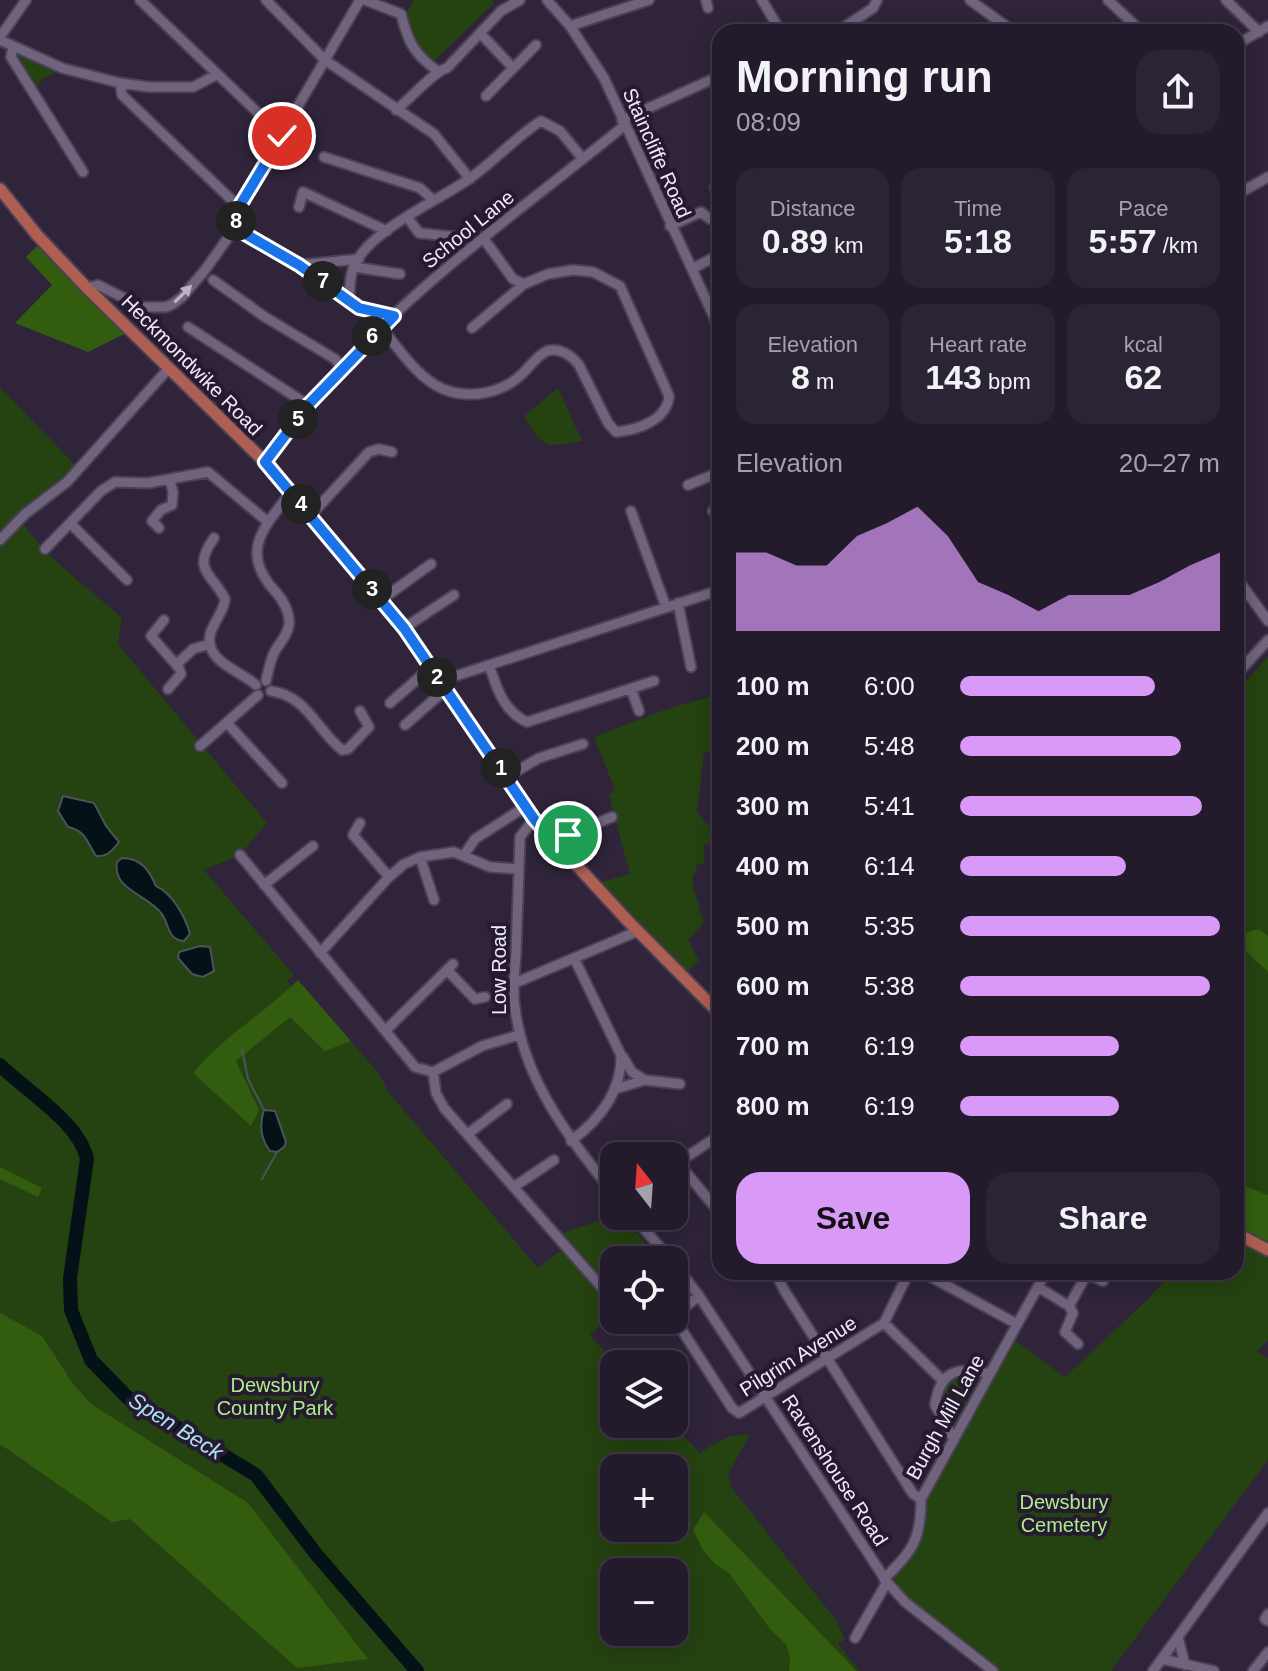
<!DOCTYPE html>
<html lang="en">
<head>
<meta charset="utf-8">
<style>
  body { margin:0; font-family:Helvetica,sans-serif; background:#2b2434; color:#f1f3f6; height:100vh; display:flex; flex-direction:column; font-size:30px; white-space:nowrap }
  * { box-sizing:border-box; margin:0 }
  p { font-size:26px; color:#a3a1a9 }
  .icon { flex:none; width:44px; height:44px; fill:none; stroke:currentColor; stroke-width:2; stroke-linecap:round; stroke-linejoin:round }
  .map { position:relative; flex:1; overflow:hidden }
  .details { position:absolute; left:712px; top:24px; width:532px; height:1256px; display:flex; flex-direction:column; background:#231b2c; border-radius:24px; box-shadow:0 4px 20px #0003,0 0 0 2px #403948 }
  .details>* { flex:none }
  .needle { width:52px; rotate:343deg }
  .fabs { position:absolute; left:600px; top:1142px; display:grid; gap:16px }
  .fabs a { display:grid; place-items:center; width:88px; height:88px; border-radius:16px; background:#231b2c; box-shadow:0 4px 20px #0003,0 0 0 2px #403948; font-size:40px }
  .pin { position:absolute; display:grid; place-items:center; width:68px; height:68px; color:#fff; margin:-34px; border:4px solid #fff; border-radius:50%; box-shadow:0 2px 8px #0007 }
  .km { position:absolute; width:40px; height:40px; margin:-20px; border-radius:50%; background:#222; color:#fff; font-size:22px; line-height:40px; text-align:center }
  .round { display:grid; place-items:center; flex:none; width:84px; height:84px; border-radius:24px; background:#2b2434 }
  .headline { display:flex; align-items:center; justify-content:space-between; height:136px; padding:0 24px }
  h1 { font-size:44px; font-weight:700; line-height:60px }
  .stats { display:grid; grid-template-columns:repeat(3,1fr); gap:12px; height:136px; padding:8px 24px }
  .stats div { display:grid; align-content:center; border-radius:20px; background:#2b2434; text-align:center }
  .stats b { font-size:34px; font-weight:700 }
  .stats small { font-size:22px; font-weight:400 }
  .stats p { font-size:22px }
  .chart { height:224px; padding:16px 24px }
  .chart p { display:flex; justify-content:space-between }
  .chart svg { width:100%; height:144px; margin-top:8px; fill:#d99af7; opacity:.7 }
  .button { display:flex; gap:16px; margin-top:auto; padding:16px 24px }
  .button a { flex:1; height:92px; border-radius:24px; background:#d99af7; color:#111; font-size:32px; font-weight:700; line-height:92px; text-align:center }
  .button a+a { background:#2b2434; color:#f1f3f6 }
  ul { padding:0 24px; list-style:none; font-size:26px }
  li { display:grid; grid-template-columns:128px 96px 1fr; align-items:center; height:60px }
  li i { height:20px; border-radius:10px; background:#d99af7 }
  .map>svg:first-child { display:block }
  .green { fill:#254211; fill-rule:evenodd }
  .forest { fill:#325d0f }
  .water { fill:#041217; stroke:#4b535b; stroke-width:2 }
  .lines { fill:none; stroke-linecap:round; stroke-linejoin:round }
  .stream { stroke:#4b535b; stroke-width:2 }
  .river { stroke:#041217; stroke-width:14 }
  .minor-casing { stroke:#4b4155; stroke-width:13 }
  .major-casing { stroke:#4b4155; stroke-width:15 }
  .minor { stroke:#70637d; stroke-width:9 }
  .major { stroke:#af5f52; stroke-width:11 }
  .oneway { fill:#bdb4c7 }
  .route-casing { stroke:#fff; stroke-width:16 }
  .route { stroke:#1a73e8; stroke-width:10 }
  .labels { text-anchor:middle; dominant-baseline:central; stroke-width:8; stroke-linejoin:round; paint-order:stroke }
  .street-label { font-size:20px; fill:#f1eaf9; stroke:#251a30 }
  .park-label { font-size:20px; fill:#aded88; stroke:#251a30 }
  .water-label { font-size:22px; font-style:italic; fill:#ade0f3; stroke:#251a30 }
</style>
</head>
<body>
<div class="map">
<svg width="1268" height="1671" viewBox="0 0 1268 1671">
  <rect width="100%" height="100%" fill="#2f243a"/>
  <path class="green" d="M414 0H491L494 3 434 61 419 53 404 16Z
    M20 53 53 70 55 73 44 78 36 88 16 58Z
    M0 387 76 466 17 513C37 552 89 588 122 618L118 644 267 823 240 855 204 870 294 975 287 981 340 1045 351 1041 379 1074 390 1094 538 1268 568 1245 559 1234 614 1216H622L660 1260H614V1314L590 1335 616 1364H614V1424H672L700 1453C717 1442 729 1433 750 1435L728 1474 731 1487 836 1620 845 1639 838 1644 860 1671H0ZM614 1468H674V1528H614ZM614 1572H674V1632H614Z
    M558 388 582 441C545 448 543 448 524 416Z
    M1268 657V1241L1236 1231V692Z
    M720 694V737L716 752H704L697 812 708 825 720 827V840L704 845V864L696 865V873L693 874 692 882 704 923 688 940 699 961 682 975 594 884 630 874 609 795 615 790 594 737 667 709Z
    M1236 1233 1268 1250V1340L1257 1351 1268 1359V1460L1111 1671H993L884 1579 921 1529V1499L1010 1337 1065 1377 1147 1300 1172 1272H1236Z
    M955 1374 981 1375 952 1428 938 1407 943 1385Z"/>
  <path class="forest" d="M37 246 124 334 88 352 15 323 52 285 26 257Z
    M1259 929 1268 936V972L1236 942V935Z
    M298 980 351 1041 325 1051 290 1017 236 1061 259 1110 251 1126 193 1073C222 1037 265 1013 298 980Z
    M0 1167 42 1188 38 1197 0 1179Z
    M1240 1184 1268 1195V1241L1236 1231V1185Z
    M0 1313 42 1336 73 1384 91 1404 248 1503 368 1659 297 1668 130 1519 112 1522 0 1444Z
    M704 1512 847 1661 856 1671H789L790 1658 786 1644 770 1629 728 1572 716 1565 703 1550 693 1530Z"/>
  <path class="water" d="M63 796 94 803 106 826 119 842C112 851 107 857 96 856 87 842 86 831 68 827L58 811Z
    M122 858C141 858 149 870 156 886 172 893 185 916 190 934L184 941C166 939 170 924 161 913 147 894 112 890 117 862Z
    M200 946 210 947 214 971 203 977 192 974 178 958 179 952Z
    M264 1110 275 1111 286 1142 284 1147 277 1152 270 1151C260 1138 259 1125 264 1110Z"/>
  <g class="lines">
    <path class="stream" d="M242 1049 248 1079 264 1110
      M262 1179 277 1152"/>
    <path class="river" d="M0 1065C26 1091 79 1122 87 1159L70 1278 71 1310 91 1360 128 1398 256 1475 316 1554 417 1671"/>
    <defs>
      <path id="minor" d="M140 0 282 136
        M266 0 325 60 434 134 470 179
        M365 0 401 14C408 41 413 53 436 70
        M547 0 570 26 604 78 720 330
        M706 0 708 8
        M762 0 781 32
        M970 0 1014 32
        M1108 0 1142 32
        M1226 0 1259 32
        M855 21 862 32
        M570 26 649 0
        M837 32 873 8 877 0
        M480 33 513 68
        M0 37 26 0
        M0 40 62 68 120 83 149 87H193L216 75
        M1236 45 1268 26
        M13 46 11 57 83 172
        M120 83 122 95 239 207
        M486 96 536 45
        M396 110C410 99 434 71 447 68L501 11 520 0
        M622 120 715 78 720 81
        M324 157 420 188 433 200
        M1236 178 1245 190
        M715 187 720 198
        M1236 195 1268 177
        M299 207 303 192 387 231
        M407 217 419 233 457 237
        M670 226 701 212 710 219 720 215
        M235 228 299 265 359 308 394 316
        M299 265 359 259
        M354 267 400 274
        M692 269 720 254
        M213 280 265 317 335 359 343 369
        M87 288 98 285 142 307H166L173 304 182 297 205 270 235 228 239 207 360 0
        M349 298C350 288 350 277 353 268 367 231 438 201 469 179 494 162 514 138 541 121L560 131 583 159
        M188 327 308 405
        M381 328C400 349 416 377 443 389 470 400 504 393 524 372 531 365 538 355 547 351 560 347 572 356 579 365L608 423 616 432C638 430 667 420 669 396L620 286 593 272 573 270 548 274 524 284 513 279 484 239
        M472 328 524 284
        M265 462C298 419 332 376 371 337 449 259 540 195 625 125
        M688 485 720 472
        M631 511 666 607
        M713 511 720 509
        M311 515 369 452 379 449 392 452
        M70 523 127 580
        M159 528 152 521 161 510 172 505 173 492 170 480
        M214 538C191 570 212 573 225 599 224 612 213 622 210 635 205 662 241 671 256 685
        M0 540 25 514 67 482 169 368
        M45 549 101 491 115 482 148 483 208 472 268 522
        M1236 577 1268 621
        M381 600 431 564
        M678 603 691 667
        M164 620 151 636 179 668 181 674 168 689
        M404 628 454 595
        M177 664 193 649 210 644
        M489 665C497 688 503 711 527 722L654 681
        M1236 675 1268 640
        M266 681C268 672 270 660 275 651 280 642 288 635 289 624 290 612 282 598 274 590 239 551 265 526 291 492
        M440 681 720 590
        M631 689 639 711
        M271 691C307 696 316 729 342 750L348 749 369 727 360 711
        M390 703 431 667
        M227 723 282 783
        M405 725 446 689
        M200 746 258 695
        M507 777 539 758 583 744
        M534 819 520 837C519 876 517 915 516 953 515 971 512 991 515 1008 524 1081 570 1139 614 1194
        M360 823 353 835 389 877
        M557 845 568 835 612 817
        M240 855 415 1067 433 1072 482 1046 519 1035
        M464 855 475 839 517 812
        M420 857 434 900
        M264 885 313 846
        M320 953 389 877 404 864 420 857 454 852 490 867 519 869
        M447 970 475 999 485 997
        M515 983 638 931
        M386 1030 453 964
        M623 1057 632 1072 645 1080
        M433 1072 436 1093 444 1108 613 1300
        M615 1089 645 1080 680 1084
        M469 1133 507 1104
        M571 1141C599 1120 622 1091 621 1055L575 960
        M678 1163 720 1213
        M674 1165 720 1135
        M515 1186 554 1160
        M633 1216 671 1260
        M674 1263 699 1296 887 1582 905 1602 993 1671
        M775 1272 784 1290 913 1494 921 1499
        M922 1272 1017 1324
        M1088 1274 1103 1281
        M1038 1287 1069 1306 1088 1272
        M1069 1306 1073 1313 1065 1332 1078 1344
        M674 1316 699 1296
        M674 1318 732 1408 739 1413 884 1323 909 1272
        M884 1323 942 1380
        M954 1440 935 1405C940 1370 958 1366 990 1374
        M884 1579C913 1550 921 1540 921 1499L1046 1272
        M1268 1614 1265 1619 1268 1621
        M1178 1637 1185 1665
        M855 1638 887 1582
        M1162 1659 1214 1671
        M1153 1671 1268 1513
        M1253 1671 1268 1652"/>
      <path id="major" d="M0 189 37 235 87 288 265 462 404 628 534 819 627 920 720 1014
        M1236 1233 1268 1250"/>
    </defs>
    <use href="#minor" class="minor-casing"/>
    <use href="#major" class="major-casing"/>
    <use href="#minor" class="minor"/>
    <use href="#major" class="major"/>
  </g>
  <defs><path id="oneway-solid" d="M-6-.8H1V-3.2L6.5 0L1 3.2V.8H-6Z" transform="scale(2)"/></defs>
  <use class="oneway" href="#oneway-solid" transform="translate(183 294) rotate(-45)"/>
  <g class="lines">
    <defs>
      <path id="route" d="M282 136 239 207 235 228 299 265 359 308 394 316 308 405 265 462 404 628 534 819 557 845 568 835"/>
    </defs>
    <use href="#route" class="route-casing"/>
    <use href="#route" class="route"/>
  </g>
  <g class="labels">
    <g class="street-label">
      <text transform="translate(657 153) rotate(66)">Staincliffe Road</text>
      <text transform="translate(468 229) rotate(-39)">School Lane</text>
      <text transform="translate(192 365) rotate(45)">Heckmondwike Road</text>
      <text transform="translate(499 970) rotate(-90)">Low Road</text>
      <text transform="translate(798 1356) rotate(-32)">Pilgrim Avenue</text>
      <text transform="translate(945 1417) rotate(-61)">Burgh Mill Lane</text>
      <text transform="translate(835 1470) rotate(57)">Ravenshouse Road</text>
    </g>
    <g class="park-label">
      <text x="275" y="1385">Dewsbury<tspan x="275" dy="23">Country Park</tspan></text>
      <text x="1064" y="1502">Dewsbury<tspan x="1064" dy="23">Cemetery</tspan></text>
    </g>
    <g class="water-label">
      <text transform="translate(176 1426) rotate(32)">Spen Beck</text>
    </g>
  </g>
</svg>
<div class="fabs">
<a><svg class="needle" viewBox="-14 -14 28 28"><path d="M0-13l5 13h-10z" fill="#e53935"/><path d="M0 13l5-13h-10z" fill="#a3a1a9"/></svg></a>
<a><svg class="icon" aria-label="locate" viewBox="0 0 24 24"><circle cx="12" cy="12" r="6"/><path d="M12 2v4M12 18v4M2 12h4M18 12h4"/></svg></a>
<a><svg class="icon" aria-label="layers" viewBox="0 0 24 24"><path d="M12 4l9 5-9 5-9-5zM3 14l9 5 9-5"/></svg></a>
<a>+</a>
<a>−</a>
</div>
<div class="pin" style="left:568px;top:835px;background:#1e9e55"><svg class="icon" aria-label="arrive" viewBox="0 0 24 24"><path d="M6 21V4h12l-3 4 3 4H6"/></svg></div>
<div class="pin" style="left:282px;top:136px;background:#d93025"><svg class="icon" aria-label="check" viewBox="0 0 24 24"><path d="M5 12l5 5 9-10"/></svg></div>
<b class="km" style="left:501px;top:768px">1</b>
<b class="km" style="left:437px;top:677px">2</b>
<b class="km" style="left:372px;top:589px">3</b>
<b class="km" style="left:301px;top:504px">4</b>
<b class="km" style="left:298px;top:419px">5</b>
<b class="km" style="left:372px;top:336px">6</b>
<b class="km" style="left:323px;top:281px">7</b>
<b class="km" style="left:236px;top:221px">8</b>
<section class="details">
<div class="headline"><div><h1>Morning run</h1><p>08:09</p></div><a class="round"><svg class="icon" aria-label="share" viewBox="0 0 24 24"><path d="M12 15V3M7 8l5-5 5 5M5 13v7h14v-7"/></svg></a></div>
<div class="stats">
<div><p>Distance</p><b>0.89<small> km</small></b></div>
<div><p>Time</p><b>5:18</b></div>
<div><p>Pace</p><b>5:57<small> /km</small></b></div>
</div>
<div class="stats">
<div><p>Elevation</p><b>8<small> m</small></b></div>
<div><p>Heart rate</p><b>143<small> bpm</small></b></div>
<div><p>kcal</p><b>62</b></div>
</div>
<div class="chart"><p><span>Elevation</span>20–27 m</p>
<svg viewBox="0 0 160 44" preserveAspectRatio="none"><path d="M0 44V20L10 20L20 24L30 24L40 15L50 11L60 6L70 15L80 29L90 33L100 38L110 33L120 33L130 33L140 29L150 24L160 20V44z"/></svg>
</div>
<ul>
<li><b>100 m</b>6:00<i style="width:75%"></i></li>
<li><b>200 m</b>5:48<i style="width:85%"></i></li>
<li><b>300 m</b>5:41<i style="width:93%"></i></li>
<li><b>400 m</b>6:14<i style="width:64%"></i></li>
<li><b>500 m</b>5:35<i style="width:100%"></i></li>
<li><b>600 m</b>5:38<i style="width:96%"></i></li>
<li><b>700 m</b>6:19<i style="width:61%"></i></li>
<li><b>800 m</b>6:19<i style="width:61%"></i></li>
</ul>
<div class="button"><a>Save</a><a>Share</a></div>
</section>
</div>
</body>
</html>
